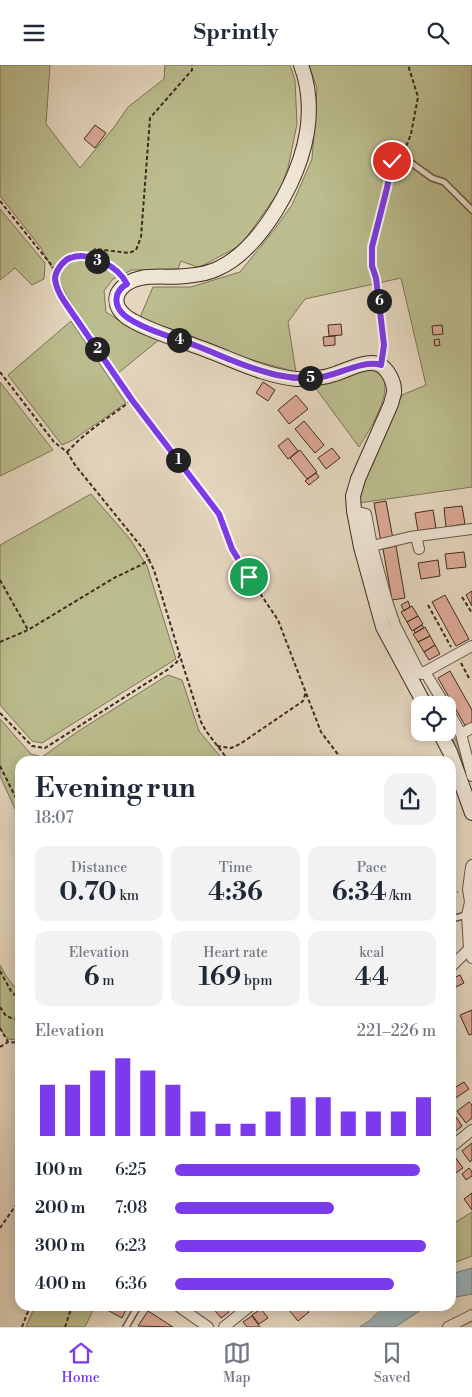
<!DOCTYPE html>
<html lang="en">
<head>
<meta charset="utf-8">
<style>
  body { margin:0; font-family:"Libre Bodoni",serif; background:#f2f2f3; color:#1f2937; height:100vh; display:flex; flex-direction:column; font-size:19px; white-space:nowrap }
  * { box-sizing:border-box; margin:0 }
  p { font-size:16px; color:#747a83 }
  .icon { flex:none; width:28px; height:28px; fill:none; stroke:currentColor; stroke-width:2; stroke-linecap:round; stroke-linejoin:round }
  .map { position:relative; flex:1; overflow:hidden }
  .drawer { position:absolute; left:15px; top:691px; width:441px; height:555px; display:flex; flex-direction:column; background:#fff; border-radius:15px; box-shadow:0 2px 12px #0003 }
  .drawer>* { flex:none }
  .buttons { position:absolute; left:411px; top:631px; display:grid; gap:10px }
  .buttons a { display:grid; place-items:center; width:45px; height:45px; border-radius:10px; background:#fff; box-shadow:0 2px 12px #0003; font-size:25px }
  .pin { position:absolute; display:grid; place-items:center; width:42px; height:42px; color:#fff; margin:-21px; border:2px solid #fff; border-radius:50%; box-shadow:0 1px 5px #0007 }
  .km { position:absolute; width:25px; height:25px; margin:-12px; border-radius:50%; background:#222; color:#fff; font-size:14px; line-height:25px; text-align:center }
  .round { display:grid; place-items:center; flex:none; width:52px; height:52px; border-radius:15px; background:#f2f2f3 }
  .headline { display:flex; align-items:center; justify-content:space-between; height:85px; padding:0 20px }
  h1 { font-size:28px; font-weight:800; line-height:38px }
  .stats { display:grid; grid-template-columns:repeat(3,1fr); gap:8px; height:85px; padding:5px 20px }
  .stats div { display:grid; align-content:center; border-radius:12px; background:#f2f2f3; text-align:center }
  .stats b { font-size:25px; font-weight:800 }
  .stats small { font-size:14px; font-weight:400 }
  .stats p { font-size:14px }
  .chart { height:140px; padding:10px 20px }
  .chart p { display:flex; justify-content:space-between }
  .chart svg { width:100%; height:90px; margin-top:5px; stroke:#7c3aed; stroke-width:6 }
  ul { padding:0 20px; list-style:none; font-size:16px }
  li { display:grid; grid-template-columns:80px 60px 1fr; align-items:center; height:38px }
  li i { height:12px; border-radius:6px; background:#7c3aed }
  header { display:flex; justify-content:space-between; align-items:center; height:65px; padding:0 20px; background:#fff; font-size:22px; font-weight:800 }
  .dock { display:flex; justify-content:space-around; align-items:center; height:70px; border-top:1px solid #e0e1e3; background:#fff; font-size:14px; color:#747a83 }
  .dock a { display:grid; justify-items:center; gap:2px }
  .dock .selected { color:#7c3aed }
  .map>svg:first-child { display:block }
  .green { fill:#bbbd8e; stroke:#7e7456 }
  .water { fill:#9cb6be; stroke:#787e7e }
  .building { fill:#dda997; stroke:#412b1f }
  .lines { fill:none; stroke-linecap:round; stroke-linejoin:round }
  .service-casing { stroke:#6a5647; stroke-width:8 }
  .minor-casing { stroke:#6a5647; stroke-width:12 }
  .secondary-casing { stroke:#412b1f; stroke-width:16 }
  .path { stroke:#412b1f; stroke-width:2; stroke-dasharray:4 2.5; stroke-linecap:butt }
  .service { stroke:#eee5d5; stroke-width:5 }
  .minor { stroke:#eee5d5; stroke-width:10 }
  .secondary { stroke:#eee5d5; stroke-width:14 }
  .route-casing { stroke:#fff; stroke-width:10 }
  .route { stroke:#7c3aed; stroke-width:6 }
</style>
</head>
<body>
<header><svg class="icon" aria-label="menu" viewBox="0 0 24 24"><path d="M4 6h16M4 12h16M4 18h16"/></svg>Sprintly<svg class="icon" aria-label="search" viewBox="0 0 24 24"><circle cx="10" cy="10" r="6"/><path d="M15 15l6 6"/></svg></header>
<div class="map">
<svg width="472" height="1262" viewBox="0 0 472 1262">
  <rect width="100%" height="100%" fill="#e5d7bf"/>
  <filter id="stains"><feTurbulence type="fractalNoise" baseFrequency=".004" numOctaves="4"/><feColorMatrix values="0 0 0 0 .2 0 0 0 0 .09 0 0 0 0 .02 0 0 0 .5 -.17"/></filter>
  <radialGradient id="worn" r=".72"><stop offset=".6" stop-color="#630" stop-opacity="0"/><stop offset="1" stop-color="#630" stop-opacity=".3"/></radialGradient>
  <path class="green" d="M0 0H50L46 59 80 103 115 61 128 42 164 14 165 0H290L295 15 297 59 288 103 280 125 241 180 202 201 197 202 181 196 178 204 132 205 113 214 104 226 106 247 137 267 160 274 117 309 68 233 41 183 0 131Z
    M309 0H472V422L359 438 368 404 391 356 402 330 426 320 401 213 305 234 288 257 296 307 231 289 185 268 143 255 141 250 153 222H191L240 207 274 165 292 140 312 94 317 23Z
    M0 144 45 198 44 214 32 220 15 203 0 215Z
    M71 256 126 338 73 375 62 380 8 310Z
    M370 304C405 311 369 366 359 382L314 321Z
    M0 317 53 385 0 411Z
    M91 429 130 474 147 501 176 594 42 678 32 676 0 640V480Z
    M168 610 182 615 199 666 224 696H20V755L0 711V654L31 689 42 692 77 667Z
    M448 661 457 677 472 730 470 733 454 678 448 667Z
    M0 900 6 911 20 929V975L8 974 0 964Z
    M472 1147V1191L451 1199V1160Z
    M35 1241H95L85 1262H26Z"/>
  <path class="water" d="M472 1203V1229L451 1233V1209Z
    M385 1241H427L395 1262H360L369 1256Z"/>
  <path class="building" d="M95 60 106 68 95 83 84 74Z
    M341 259 342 270 329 271 328 260Z
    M442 260 443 269 433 270 432 261Z
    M335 271V280L324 281 323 272Z
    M439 274 440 280 435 281 434 275Z
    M263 317 275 325 268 336 256 328Z
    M296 330 308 344 289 359 278 345Z
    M304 356 324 380 315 388 295 364Z
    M288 373 298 386 288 394 278 381Z
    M332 383 340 393 326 404 318 393Z
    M300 385 317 407 307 414 290 393Z
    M316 408 319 412 309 420 305 416Z
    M386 436 393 474 381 477 374 438Z
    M462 441 465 459 446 462 444 443Z
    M433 445 436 463 418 466 415 448Z
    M396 481 405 533 392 535 383 484Z
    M464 487 466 502 447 504 445 489Z
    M438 495 440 511 421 514 418 498Z
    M472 526V541L466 530Z
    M445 530 469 574 456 581 432 537Z
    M408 536 410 542 404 546 401 540Z
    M412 541 418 551 407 557 401 547Z
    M418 551 423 559 412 566 407 557Z
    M422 560 424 563 415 568 414 565Z
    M425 562 430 571 418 577 413 569Z
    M430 571 435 580 424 587 418 577Z
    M435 580 440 589 429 595 424 587Z
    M450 606 472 645V661L467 664 438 613Z
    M460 910 464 918 454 923 451 918V914Z
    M472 945V969L469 970 460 950Z
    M464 1017 469 1024 454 1034 451 1030V1025Z
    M469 1037 472 1040V1053L466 1058 457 1046Z
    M456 1052 462 1061 453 1068 451 1065V1056Z
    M472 1078V1095L470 1097 462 1086Z
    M455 1092 463 1103 451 1111V1095Z
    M469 1103 472 1107V1111L466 1115 462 1109Z
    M472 1128V1145L464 1134Z
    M100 1241H128L122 1253Z
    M214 1241H224L229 1247 221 1253 213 1243Z
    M270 1241H280L274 1246Z
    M290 1241H304L309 1247 298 1256 288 1244Z
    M261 1244 268 1253 259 1259 252 1250Z
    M148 1246 173 1262 138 1261Z
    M252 1251 260 1262H247L243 1257Z"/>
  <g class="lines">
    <defs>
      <path id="service" d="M381 299 384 280 376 213 372 201V182L387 123 391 96 403 92 432 113 444 117 472 145
        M451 854 467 850
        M126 1262 138 1241"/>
      <path id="minor" d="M354 446 366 449 372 481
        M416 471 419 484
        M425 607H419L395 560 387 536 372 481 410 472 472 464
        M425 607 445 640
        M421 609 472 581
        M448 645 461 669 472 663
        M461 669 472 711
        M472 800 471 802 468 824 470 837 467 850 469 884 472 893
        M451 902 469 884
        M451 1082 472 1065
        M178 1241 208 1262
        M224 1262 250 1241
        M448 1262 472 1250"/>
      <path id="secondary" d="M301 0C320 51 302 103 275 147 261 169 243 192 219 203 210 208 197 210 186 211 172 213 155 210 141 213 126 216 110 228 119 244 123 250 127 253 133 256 155 268 180 275 204 284 234 295 264 311 297 314 309 314 324 313 335 309 347 305 365 295 378 299 388 303 395 318 394 328 393 331 392 335 391 339L358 414 353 431 354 446 361 482 383 562 425 640
        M440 668 450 687 472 748"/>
    </defs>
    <use href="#service" class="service-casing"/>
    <use href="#minor" class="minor-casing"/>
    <use href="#secondary" class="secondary-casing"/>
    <path class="path" d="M404 87 411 69 418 32 408 0
      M0 136 53 202 58 204
      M89 192 95 184 129 188 136 185 141 172 150 53 192 5V0
      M121 211C110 200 82 184 67 194 65 195 64 198 62 200 58 204 55 208 55 214 56 222 60 230 64 236L132 335 219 449 232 484 249 512 278 555 321 667 343 696
      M0 307 54 377 67 387 75 400 144 485 154 505 180 591 201 657 206 666 229 696
      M67 387C86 366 110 352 132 335
      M0 515 28 565
      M462 532 472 548
      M428 540 451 582
      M0 577 28 565 114 513 141 500 150 494
      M461 598 470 615
      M0 648 32 681 45 683 167 605 177 597 179 591
      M217 681 231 683 240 679 303 636 306 627
      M0 701 20 741
      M451 828 458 827
      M0 906 11 926 20 935
      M0 942 6 951 20 956
      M0 963 8 977 20 978
      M0 982 8 977
      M0 1163 16 1140 20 1133
      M22 1262 30 1241
      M65 1262 72 1241"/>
    <use href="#service" class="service"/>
    <use href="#minor" class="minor"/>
    <use href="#secondary" class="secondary"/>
  </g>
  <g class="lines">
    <defs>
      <path id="route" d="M249 512 232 484 219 449 132 335 64 236C60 230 56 222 55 214 55 209 58 204 61 200 64 197 66 194 70 193 89 186 118 201 127 219 114 226 113 240 124 250 139 263 175 273 194 280 221 290 248 304 277 310 290 313 302 314 315 313 336 312 362 294 381 300L384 280 376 213 372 201V182L387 123 392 96"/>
    </defs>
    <use href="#route" class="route-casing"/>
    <use href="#route" class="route"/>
  </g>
  <rect width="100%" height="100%" filter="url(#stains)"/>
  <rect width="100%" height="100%" fill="url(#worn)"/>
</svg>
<div class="buttons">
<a><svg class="icon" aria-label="locate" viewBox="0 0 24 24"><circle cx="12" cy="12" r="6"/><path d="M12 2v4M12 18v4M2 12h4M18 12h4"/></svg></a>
</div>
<div class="pin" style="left:249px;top:512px;background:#1e9e55"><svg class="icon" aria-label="arrive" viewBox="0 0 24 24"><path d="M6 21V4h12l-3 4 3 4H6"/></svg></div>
<div class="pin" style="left:392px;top:96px;background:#d93025"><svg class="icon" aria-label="check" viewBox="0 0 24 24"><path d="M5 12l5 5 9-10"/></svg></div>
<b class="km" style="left:178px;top:395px">1</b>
<b class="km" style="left:97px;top:284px">2</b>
<b class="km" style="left:97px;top:196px">3</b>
<b class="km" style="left:179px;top:275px">4</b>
<b class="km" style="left:310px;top:313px">5</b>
<b class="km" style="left:379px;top:236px">6</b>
<section class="drawer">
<div class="headline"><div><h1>Evening run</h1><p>18:07</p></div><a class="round"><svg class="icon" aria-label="share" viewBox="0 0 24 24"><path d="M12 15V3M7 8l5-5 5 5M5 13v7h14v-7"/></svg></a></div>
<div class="stats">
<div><p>Distance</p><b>0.70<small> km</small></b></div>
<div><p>Time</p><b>4:36</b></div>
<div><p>Pace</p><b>6:34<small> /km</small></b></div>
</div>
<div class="stats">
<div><p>Elevation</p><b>6<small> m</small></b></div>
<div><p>Heart rate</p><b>169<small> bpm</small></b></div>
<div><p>kcal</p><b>44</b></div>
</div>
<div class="chart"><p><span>Elevation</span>221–226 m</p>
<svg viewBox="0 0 160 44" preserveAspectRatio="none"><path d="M5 44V19M15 44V19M25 44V12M35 44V6M45 44V12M55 44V19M65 44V32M75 44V38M85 44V38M95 44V32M105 44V25M115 44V25M125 44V32M135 44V32M145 44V32M155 44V25"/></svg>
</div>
<ul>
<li><b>100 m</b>6:25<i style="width:94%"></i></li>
<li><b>200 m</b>7:08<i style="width:61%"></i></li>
<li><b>300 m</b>6:23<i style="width:96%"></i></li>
<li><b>400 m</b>6:36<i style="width:84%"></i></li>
</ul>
</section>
</div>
<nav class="dock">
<a class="selected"><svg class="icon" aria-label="home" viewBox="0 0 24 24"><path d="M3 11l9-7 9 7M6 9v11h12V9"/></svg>Home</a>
<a><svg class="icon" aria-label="map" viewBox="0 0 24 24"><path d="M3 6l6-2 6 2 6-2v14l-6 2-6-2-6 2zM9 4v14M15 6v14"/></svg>Map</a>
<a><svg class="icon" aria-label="saved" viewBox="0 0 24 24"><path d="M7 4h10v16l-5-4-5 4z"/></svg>Saved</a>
</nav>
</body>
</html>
